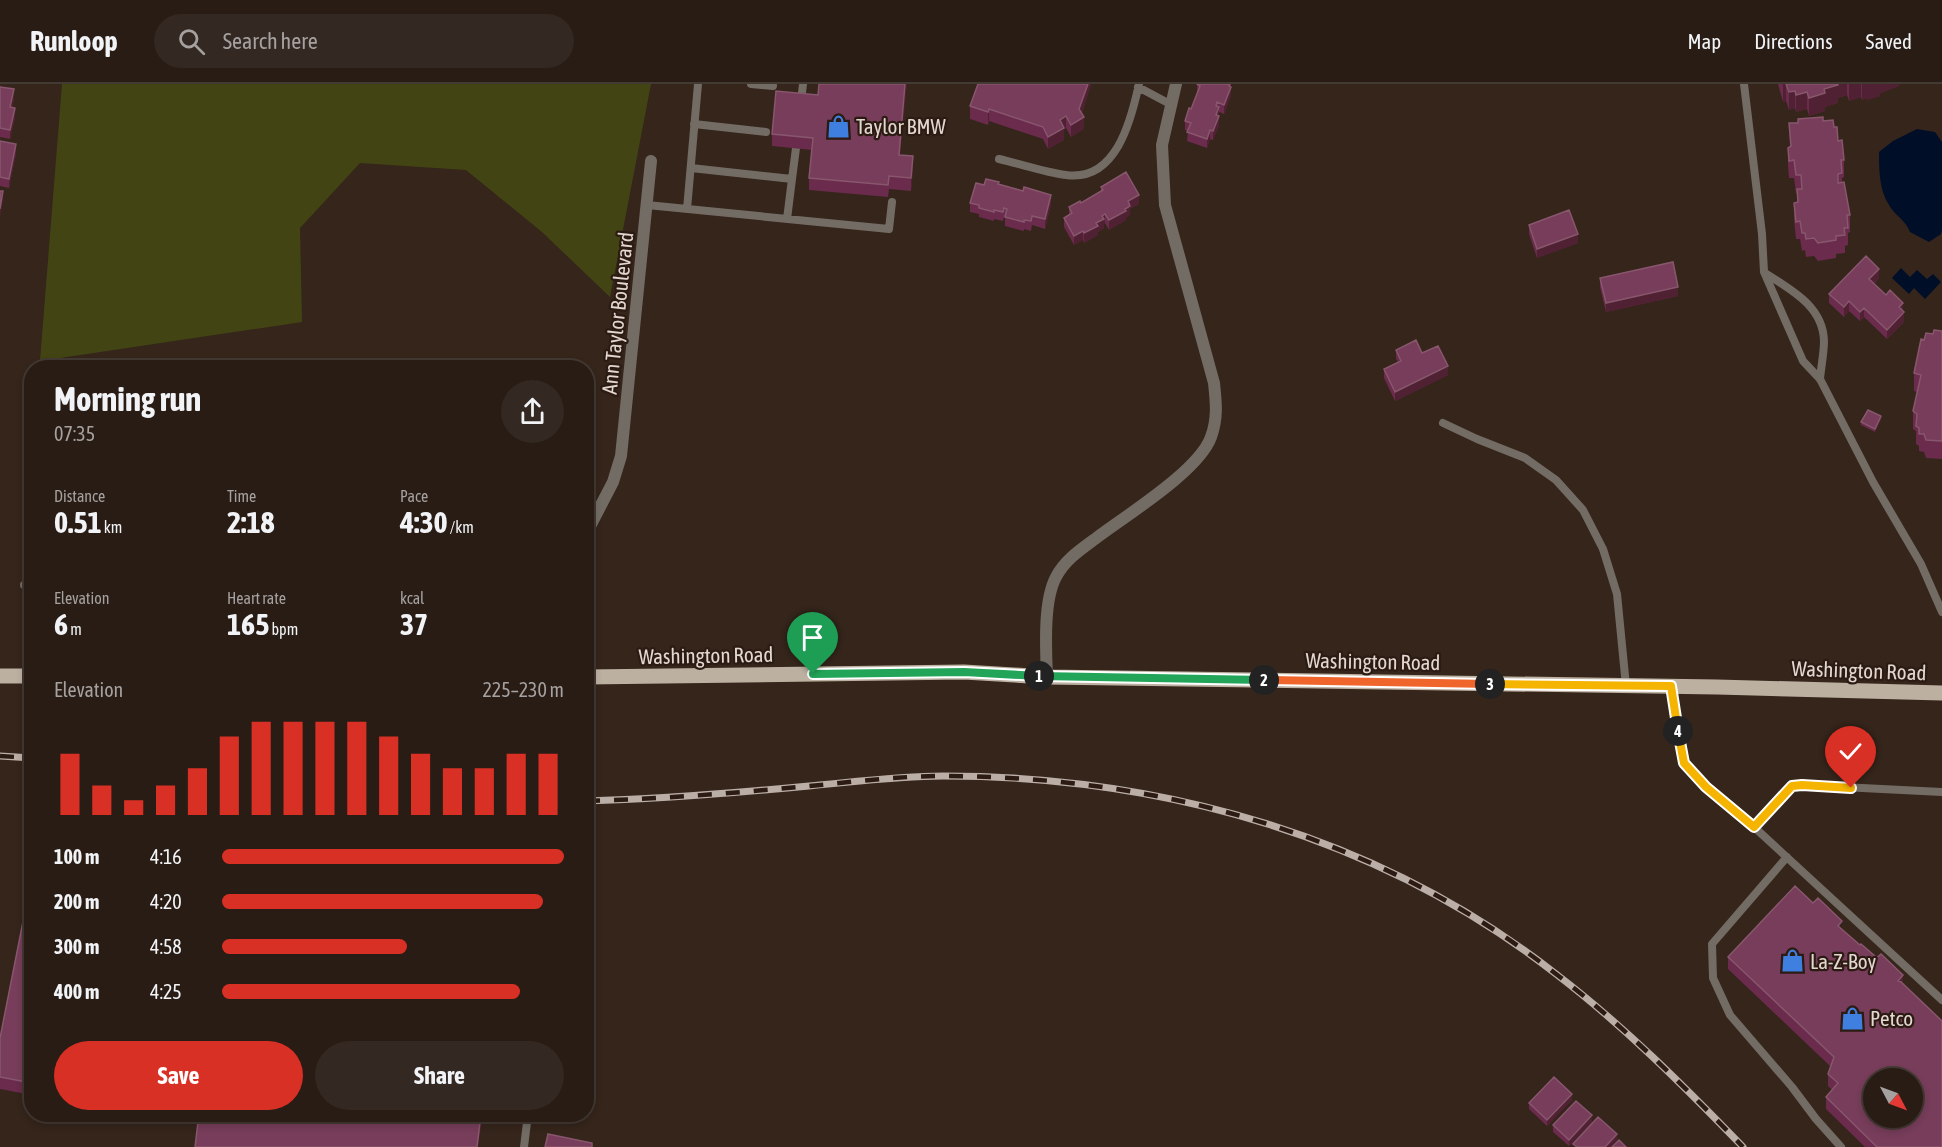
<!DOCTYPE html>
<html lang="en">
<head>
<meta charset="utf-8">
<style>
  body { margin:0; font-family:"Asap Condensed",sans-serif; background:#342922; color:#f1f3f6; height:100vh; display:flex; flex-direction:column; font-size:22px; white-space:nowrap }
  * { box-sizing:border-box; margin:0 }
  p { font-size:20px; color:#a5a1a0 }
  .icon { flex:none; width:33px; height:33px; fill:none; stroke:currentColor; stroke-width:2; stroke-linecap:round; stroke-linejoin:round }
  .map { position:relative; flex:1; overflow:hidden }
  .details { position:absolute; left:24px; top:276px; width:570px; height:762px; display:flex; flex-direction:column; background:#281c14; border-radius:24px; box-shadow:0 3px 9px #0003,0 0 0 2px #443a34 }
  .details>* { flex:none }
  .needle { width:39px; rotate:131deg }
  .controls { position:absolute; left:1863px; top:984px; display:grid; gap:12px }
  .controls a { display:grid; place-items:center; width:60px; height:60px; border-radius:50%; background:#281c14; box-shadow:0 3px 9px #0003,0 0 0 2px #443a34; font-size:30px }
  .pin { position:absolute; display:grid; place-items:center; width:51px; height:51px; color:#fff; margin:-62px -26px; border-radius:50% 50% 50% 0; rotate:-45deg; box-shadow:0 0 6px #0007 }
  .pin .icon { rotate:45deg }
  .km { position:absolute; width:30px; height:30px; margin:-15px; border-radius:50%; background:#222; color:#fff; font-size:16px; line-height:30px; text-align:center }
  .round { display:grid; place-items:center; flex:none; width:63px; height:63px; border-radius:32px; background:#342922 }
  .overview { display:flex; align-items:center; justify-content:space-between; height:102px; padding:0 30px }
  h1 { font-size:33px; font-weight:700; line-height:45px }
  .stats { display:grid; grid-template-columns:repeat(3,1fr); gap:9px; height:102px; padding:6px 30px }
  .stats div { display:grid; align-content:center }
  .stats b { font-size:30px; font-weight:700 }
  .stats small { font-size:16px; font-weight:400 }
  .stats p { font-size:16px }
  .chart { height:168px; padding:12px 30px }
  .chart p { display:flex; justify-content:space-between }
  .chart svg { width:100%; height:108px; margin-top:6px; stroke:#d93025; stroke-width:6 }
  .cta { display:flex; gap:12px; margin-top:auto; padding:12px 30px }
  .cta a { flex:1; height:69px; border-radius:36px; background:#d93025; color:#fff; font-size:24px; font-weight:700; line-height:69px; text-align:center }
  .cta a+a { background:#342922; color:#f1f3f6 }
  ul { padding:0 30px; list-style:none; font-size:20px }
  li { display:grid; grid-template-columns:96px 72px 1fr; align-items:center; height:45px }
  li i { height:15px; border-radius:8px; background:#d93025 }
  header { display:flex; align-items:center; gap:36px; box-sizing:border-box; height:84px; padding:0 30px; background:#281c14; border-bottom:2px solid #443a34 }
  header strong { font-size:28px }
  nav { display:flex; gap:33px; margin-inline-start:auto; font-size:21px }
  .search { width:420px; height:54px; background:#342922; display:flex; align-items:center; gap:15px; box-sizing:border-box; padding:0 21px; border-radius:33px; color:#a5a1a0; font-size:22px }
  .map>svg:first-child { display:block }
  .green { fill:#424513 }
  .water { fill:#000e28 }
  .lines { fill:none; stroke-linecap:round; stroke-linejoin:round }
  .lane { stroke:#726c65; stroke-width:8 }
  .street { stroke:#726c65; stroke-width:12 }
  .primary { stroke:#bcb0a1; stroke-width:15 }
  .rail-casing { stroke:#bbaea7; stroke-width:7 }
  .rail { stroke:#2b1b12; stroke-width:4.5; stroke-dasharray:14; stroke-linecap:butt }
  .wall { fill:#6a2b4c }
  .shaded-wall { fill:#4f2132 }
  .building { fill:#773d5a; stroke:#88566d; stroke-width:1.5; fill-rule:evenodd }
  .split-1-casing { stroke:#fff; stroke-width:12 }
  .split-2-casing { stroke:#fff; stroke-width:12 }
  .split-3-casing { stroke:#fff; stroke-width:12 }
  .split-4-casing { stroke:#fff; stroke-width:12 }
  .split-5-casing { stroke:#fff; stroke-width:12 }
  .split-1 { stroke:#22a559; stroke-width:8 }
  .split-2 { stroke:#22a559; stroke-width:8 }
  .split-3 { stroke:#f0652b; stroke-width:8 }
  .split-4 { stroke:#f5b400; stroke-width:8 }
  .split-5 { stroke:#f5b400; stroke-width:8 }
  .labels { text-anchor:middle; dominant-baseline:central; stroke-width:4.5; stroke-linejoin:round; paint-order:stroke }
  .poi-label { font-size:21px; fill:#e3d7d1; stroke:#2b1b12; text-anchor:start }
  .street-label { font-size:21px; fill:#e3d7d1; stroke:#2b1b12 }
</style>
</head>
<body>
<header>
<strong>Runloop</strong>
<div class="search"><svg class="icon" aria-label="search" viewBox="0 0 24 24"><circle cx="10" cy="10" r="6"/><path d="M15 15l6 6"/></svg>Search here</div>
<nav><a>Map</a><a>Directions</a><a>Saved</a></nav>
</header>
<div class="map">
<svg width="1942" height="1063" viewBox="0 0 1942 1063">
  <rect width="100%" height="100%" fill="#35251b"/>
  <path class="green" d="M62 0H651L610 213 542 148 466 86 360 79 300 144 302 238 40 277Z"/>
  <path class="water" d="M1917 45 1935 48 1942 58V146L1941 150 1929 158 1910 148C1905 135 1895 132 1889 121 1879 106 1879 85 1879 68L1893 57Z
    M1901 184 1910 193 1917 186 1927 195 1933 190 1941 198 1925 215 1914 204 1909 210 1892 194Z"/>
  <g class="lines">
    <path class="lane" d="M751 0 773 2
      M1744 0 1762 150 1764 188 1803 277 1820 295 1873 398 1921 480 1942 528
      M1138 3 1170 20
      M801 17 803 0
      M694 40 766 48
      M999 75C1021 80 1044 88 1066 91 1116 98 1131 37 1139 0
      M691 84 792 95 787 135
      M792 95 796 64
      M647 121 889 145 892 118
      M687 125 698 0
      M1765 189C1791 206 1823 222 1824 257 1824 269 1821 283 1820 295
      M1443 339 1477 355 1525 374 1556 396 1583 426 1603 465 1617 510 1626 602
      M24 501H32
      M1671 602 1684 679 1706 703 1754 743 1942 916
      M1754 743 1792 702 1802 701 1942 708
      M1787 773 1712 860 1713 894 1730 931 1792 1003 1816 1035 1841 1063
      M524 1063 528 1030"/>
    <path class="street" d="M586 450 613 398 621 372 651 77
      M1047 593C1046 566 1043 517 1056 493 1065 476 1080 466 1095 455 1125 432 1199 387 1211 353 1218 334 1216 318 1214 299L1165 121 1162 61 1176 0"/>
    <path class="primary" d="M0 592H32
      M586 593 964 588 1047 593 1717 603 1942 609"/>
    <defs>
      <path id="rail" d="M0 672 32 674
        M586 717C661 715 735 709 809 702 853 698 898 692 943 692 1163 692 1381 753 1556 890 1624 942 1684 1002 1743 1063"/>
    </defs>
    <use href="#rail" class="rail-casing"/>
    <use href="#rail" class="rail"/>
  </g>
  <path class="wall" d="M1091 0 1082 29 1084 45 1071 53 1066 44 1064 45V56L1048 65 1043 55 989 37 988 41 970 35V22Z
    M1197 0H1231V12L1224 30 1219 28V42L1213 56 1210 55 1207 64 1187 57 1188 47 1185 46V37L1191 25 1197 10Z
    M1778 0H1899V2L1880 9V12L1867 16V14L1862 16 1861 13 1849 17 1847 11 1838 14V19L1825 23V27L1809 32 1807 25 1796 28 1795 24 1789 26 1786 17 1783 18Z
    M0 3 14 15 12 24 15 34 10 55 0 53Z
    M776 7 900 71 913 85 911 107 889 105 888 113 809 106V94L812 66 772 62V50Z
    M1823 37 1834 43 1844 76V93L1842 94V98L1850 131V148L1848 149V161L1845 162V169L1836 170V174L1818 177 1814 172 1806 173 1805 166 1802 167 1800 155H1796L1794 136V119L1797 118V109H1796L1794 94H1789L1788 82V64L1790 63 1789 39Z
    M0 57 16 70 9 104 0 102Z
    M999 100 1051 120 1045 145 1032 141 1031 147 1024 145V147L1005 142V134L1004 133 1003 137 994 135V137L979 133V130L970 128V119L984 101Z
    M1101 103 1139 120 1130 125V131L1126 134V136L1109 146 1105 139 1104 140V144L1098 148V151L1084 159 1083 156 1074 161 1064 143V134L1069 131V123L1081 119 1101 108Z
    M1529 141 1578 159 1537 174 1529 150Z
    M1600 194 1678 212 1606 228 1600 203Z
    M1879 194 1874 200 1903 227 1904 238 1887 255 1864 233 1860 237 1849 227 1844 233 1829 219V210Z
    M1942 247V375L1926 374 1924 368 1919 367V362L1916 360V347L1913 345V327L1917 308 1914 307V289L1924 256 1933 250Z
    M1396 266 1448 291 1395 317 1384 294V285L1398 278 1396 275Z
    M1881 335 1875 348 1861 341V338Z
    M32 792V1011L0 1005V954Z
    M1813 819 1903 900 1942 1063H1865L1826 1025V1013L1832 1006 1828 1002V990L1830 982 1728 885V873Z
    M1572 1016 1547 1042 1529 1025V1019Z
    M1592 1038 1569 1062 1553 1048V1041Z"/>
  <path class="shaded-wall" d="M905 0H907L899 83V71Z
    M1088 0H1091L1080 35 1084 33V45L1071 53V41L1079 25Z
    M1230 0H1231V12L1224 30V21Z
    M1783 0H1786V17L1783 18Z
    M1835 0H1847V11L1838 14V19L1825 23V27L1809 32V14L1824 5Z
    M1849 0H1861V13L1849 17Z
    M1862 0H1867V14L1862 16Z
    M1867 0H1899V2L1880 9V12L1867 16Z
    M14 5V15L10 33V23Z
    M1795 7V24L1789 26V8Z
    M1807 8V25L1796 28V11Z
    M1219 23V42L1213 56V47L1216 31Z
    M15 24V34L10 55V46Z
    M989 25V37L988 41V28Z
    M1066 32V44L1064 45V56L1048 65V53L1060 36Z
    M1210 46V55L1207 64V55Z
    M16 60V70L9 104V95Z
    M913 72V85L911 107V94Z
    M3 107V116L0 134V125Z
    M1051 111V120L1045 145V135Z
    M1139 111V120L1130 125V131L1126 134V136L1109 146V136L1125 125 1128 117Z
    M1105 130V139L1104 140V144L1098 148V151L1084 159V149L1102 132Z
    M1083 147V156L1074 161V152Z
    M1578 150V159L1537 174V165Z
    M1879 185V194L1869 204V195Z
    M1678 203V212L1606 228V219Z
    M1849 217V227L1844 233V223Z
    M1903 219V228L1899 223Z
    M1864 224V233L1860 237V228Z
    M1904 228V238L1887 255V246Z
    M1448 282V291L1395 317V308Z
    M1881 332V335L1875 348V345Z
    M1903 891V903L1898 897Z
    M1572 1010V1016L1547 1042V1036Z
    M481 1030H483L478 1063H477Z
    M1592 1031V1038L1569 1062V1056Z
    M1617 1050V1056L1611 1063H1605Z"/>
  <path class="building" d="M819 0H905L899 71 913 72 911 94 889 92 888 101 809 94 813 54 772 50 776 7 818 11Z
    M978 0H1088L1079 25 1084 33 1071 41 1066 32 1060 36 1064 44 1048 53 1043 43 989 25 988 28 970 22Z
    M1197 0H1230L1229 2 1231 3 1224 21 1217 18 1216 22 1219 23 1216 31 1219 32 1213 47 1210 46 1207 55 1187 48 1191 39 1185 37 1189 24 1191 25 1200 2Z
    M1786 0H1837L1838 1 1824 5 1825 9 1809 14 1807 8 1796 11 1795 7 1789 8Z
    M0 3 14 5 10 23 15 24 10 46 0 44Z
    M1823 33V37L1833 36 1834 43H1837L1838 57 1842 56 1844 76H1841L1842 89 1838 90V99L1844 98 1850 131H1847L1848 144H1844L1845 151 1836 152V156L1818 159 1814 154 1806 155 1805 149H1802L1800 137 1796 138 1794 119 1798 118 1797 105H1802L1801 91H1796L1794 76 1789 77 1788 64 1791 62 1789 39H1798V35Z
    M0 57 16 60 9 95 0 93Z
    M1126 88 1139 111 1128 117 1130 122 1125 125 1126 127 1109 136 1105 130 1102 132 1104 135 1096 139 1098 142 1084 149 1083 147 1074 152 1064 134 1072 129 1069 123 1080 117 1081 119 1103 106 1101 103Z
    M986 95 999 98 998 100 1023 107 1024 103 1051 111 1045 135 1032 132 1031 137 1024 136V138L1005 133 1007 125 1004 124 1003 128 994 126V128L979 124V121L970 119 976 99 984 101Z
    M0 107H3L0 125Z
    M1569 126 1578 150 1537 165 1529 141Z
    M1866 172 1879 185 1869 195 1886 211 1890 206 1903 219 1899 223 1904 228 1887 246 1864 224 1860 228 1849 217 1844 223 1829 210Z
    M1673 178 1678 203 1606 219 1600 194Z
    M1934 246 1942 247V357L1926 356 1924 350H1919V344L1916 342 1917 330 1913 327 1921 291 1914 289 1921 255 1924 256 1926 249 1933 250Z
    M1416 256 1422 269 1438 262 1448 282 1395 308 1384 285 1401 277 1396 266Z
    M1868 326 1881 332 1875 345 1861 338Z
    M32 792V999L0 993V954Z
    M1795 802 1813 819 1818 814 1842 837 1838 842 1860 861 1861 860 1875 872V875L1881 870 1903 891 1898 897 1901 898 1942 937V1063H1877L1826 1013 1838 999 1828 990 1834 973 1728 873ZM1874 994H1912V1034H1874Z
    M1554 993 1572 1010 1547 1036 1529 1019Z
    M1576 1017 1592 1031 1569 1056 1553 1041Z
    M199 1030H481L477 1063H195Z
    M1598 1033 1617 1050 1605 1063H1577L1573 1060Z
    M548 1050 592 1059V1063H545Z
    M1619 1056 1626 1063H1612Z"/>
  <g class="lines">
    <defs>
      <path id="split-1" d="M813 590 964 588 1039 592"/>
      <path id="split-2" d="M1039 592 1264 596"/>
      <path id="split-3" d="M1264 596 1490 600"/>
      <path id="split-4" d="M1490 600 1671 602 1678 647"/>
      <path id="split-5" d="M1678 647 1684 679 1706 703 1754 743 1792 702 1802 701 1851 704"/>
    </defs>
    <use href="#split-1" class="split-1-casing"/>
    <use href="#split-2" class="split-2-casing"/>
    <use href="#split-3" class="split-3-casing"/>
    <use href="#split-4" class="split-4-casing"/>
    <use href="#split-5" class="split-5-casing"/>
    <use href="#split-1" class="split-1"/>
    <use href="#split-2" class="split-2"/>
    <use href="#split-3" class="split-3"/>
    <use href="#split-4" class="split-4"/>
    <use href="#split-5" class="split-5"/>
  </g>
  <defs>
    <symbol id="shop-bare" viewBox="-9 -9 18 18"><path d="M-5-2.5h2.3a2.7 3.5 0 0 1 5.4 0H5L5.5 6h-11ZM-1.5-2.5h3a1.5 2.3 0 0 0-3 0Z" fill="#3f7fe0" stroke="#2b1b12" stroke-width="2.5" paint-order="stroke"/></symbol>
  </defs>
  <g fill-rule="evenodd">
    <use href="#shop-bare" x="822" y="26" width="33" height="33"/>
    <use href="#shop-bare" x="1776" y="860" width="33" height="33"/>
    <use href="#shop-bare" x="1836" y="918" width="33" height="33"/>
  </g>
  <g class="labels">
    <g class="poi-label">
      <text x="856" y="42">Taylor BMW</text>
      <text x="1810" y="877">La-Z-Boy</text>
      <text x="1870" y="934">Petco</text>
    </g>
    <g class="street-label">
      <text transform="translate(617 229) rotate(-84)">Ann Taylor Boulevard</text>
      <text transform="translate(706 571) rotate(-1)">Washington Road</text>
      <text transform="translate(1373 577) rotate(1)">Washington Road</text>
      <text transform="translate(1859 586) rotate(2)">Washington Road</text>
    </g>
  </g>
</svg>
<div class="controls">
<a><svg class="needle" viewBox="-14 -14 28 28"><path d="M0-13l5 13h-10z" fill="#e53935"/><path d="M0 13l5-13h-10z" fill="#a5a1a0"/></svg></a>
</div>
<div class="pin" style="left:813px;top:590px;background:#1e9e55"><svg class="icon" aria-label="arrive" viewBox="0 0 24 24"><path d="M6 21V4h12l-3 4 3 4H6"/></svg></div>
<div class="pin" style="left:1851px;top:704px;background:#d93025"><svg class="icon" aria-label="check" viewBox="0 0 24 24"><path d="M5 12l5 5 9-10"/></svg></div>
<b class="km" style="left:1039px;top:592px">1</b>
<b class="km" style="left:1264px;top:596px">2</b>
<b class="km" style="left:1490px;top:600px">3</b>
<b class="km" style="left:1678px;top:647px">4</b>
<section class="details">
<div class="overview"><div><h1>Morning run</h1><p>07:35</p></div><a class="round"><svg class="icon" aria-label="share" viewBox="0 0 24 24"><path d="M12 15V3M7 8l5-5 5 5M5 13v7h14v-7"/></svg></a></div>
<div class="stats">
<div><p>Distance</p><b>0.51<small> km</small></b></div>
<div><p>Time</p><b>2:18</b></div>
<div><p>Pace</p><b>4:30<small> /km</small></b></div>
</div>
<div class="stats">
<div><p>Elevation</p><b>6<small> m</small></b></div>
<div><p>Heart rate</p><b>165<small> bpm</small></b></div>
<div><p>kcal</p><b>37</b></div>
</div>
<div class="chart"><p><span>Elevation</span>225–230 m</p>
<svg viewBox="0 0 160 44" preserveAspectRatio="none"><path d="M5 44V19M15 44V32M25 44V38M35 44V32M45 44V25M55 44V12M65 44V6M75 44V6M85 44V6M95 44V6M105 44V12M115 44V19M125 44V25M135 44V25M145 44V19M155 44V19"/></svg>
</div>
<ul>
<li><b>100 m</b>4:16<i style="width:100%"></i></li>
<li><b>200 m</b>4:20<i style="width:94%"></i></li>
<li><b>300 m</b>4:58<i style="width:54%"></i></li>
<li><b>400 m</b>4:25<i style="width:87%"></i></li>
</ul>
<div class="cta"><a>Save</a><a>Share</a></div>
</section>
</div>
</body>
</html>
